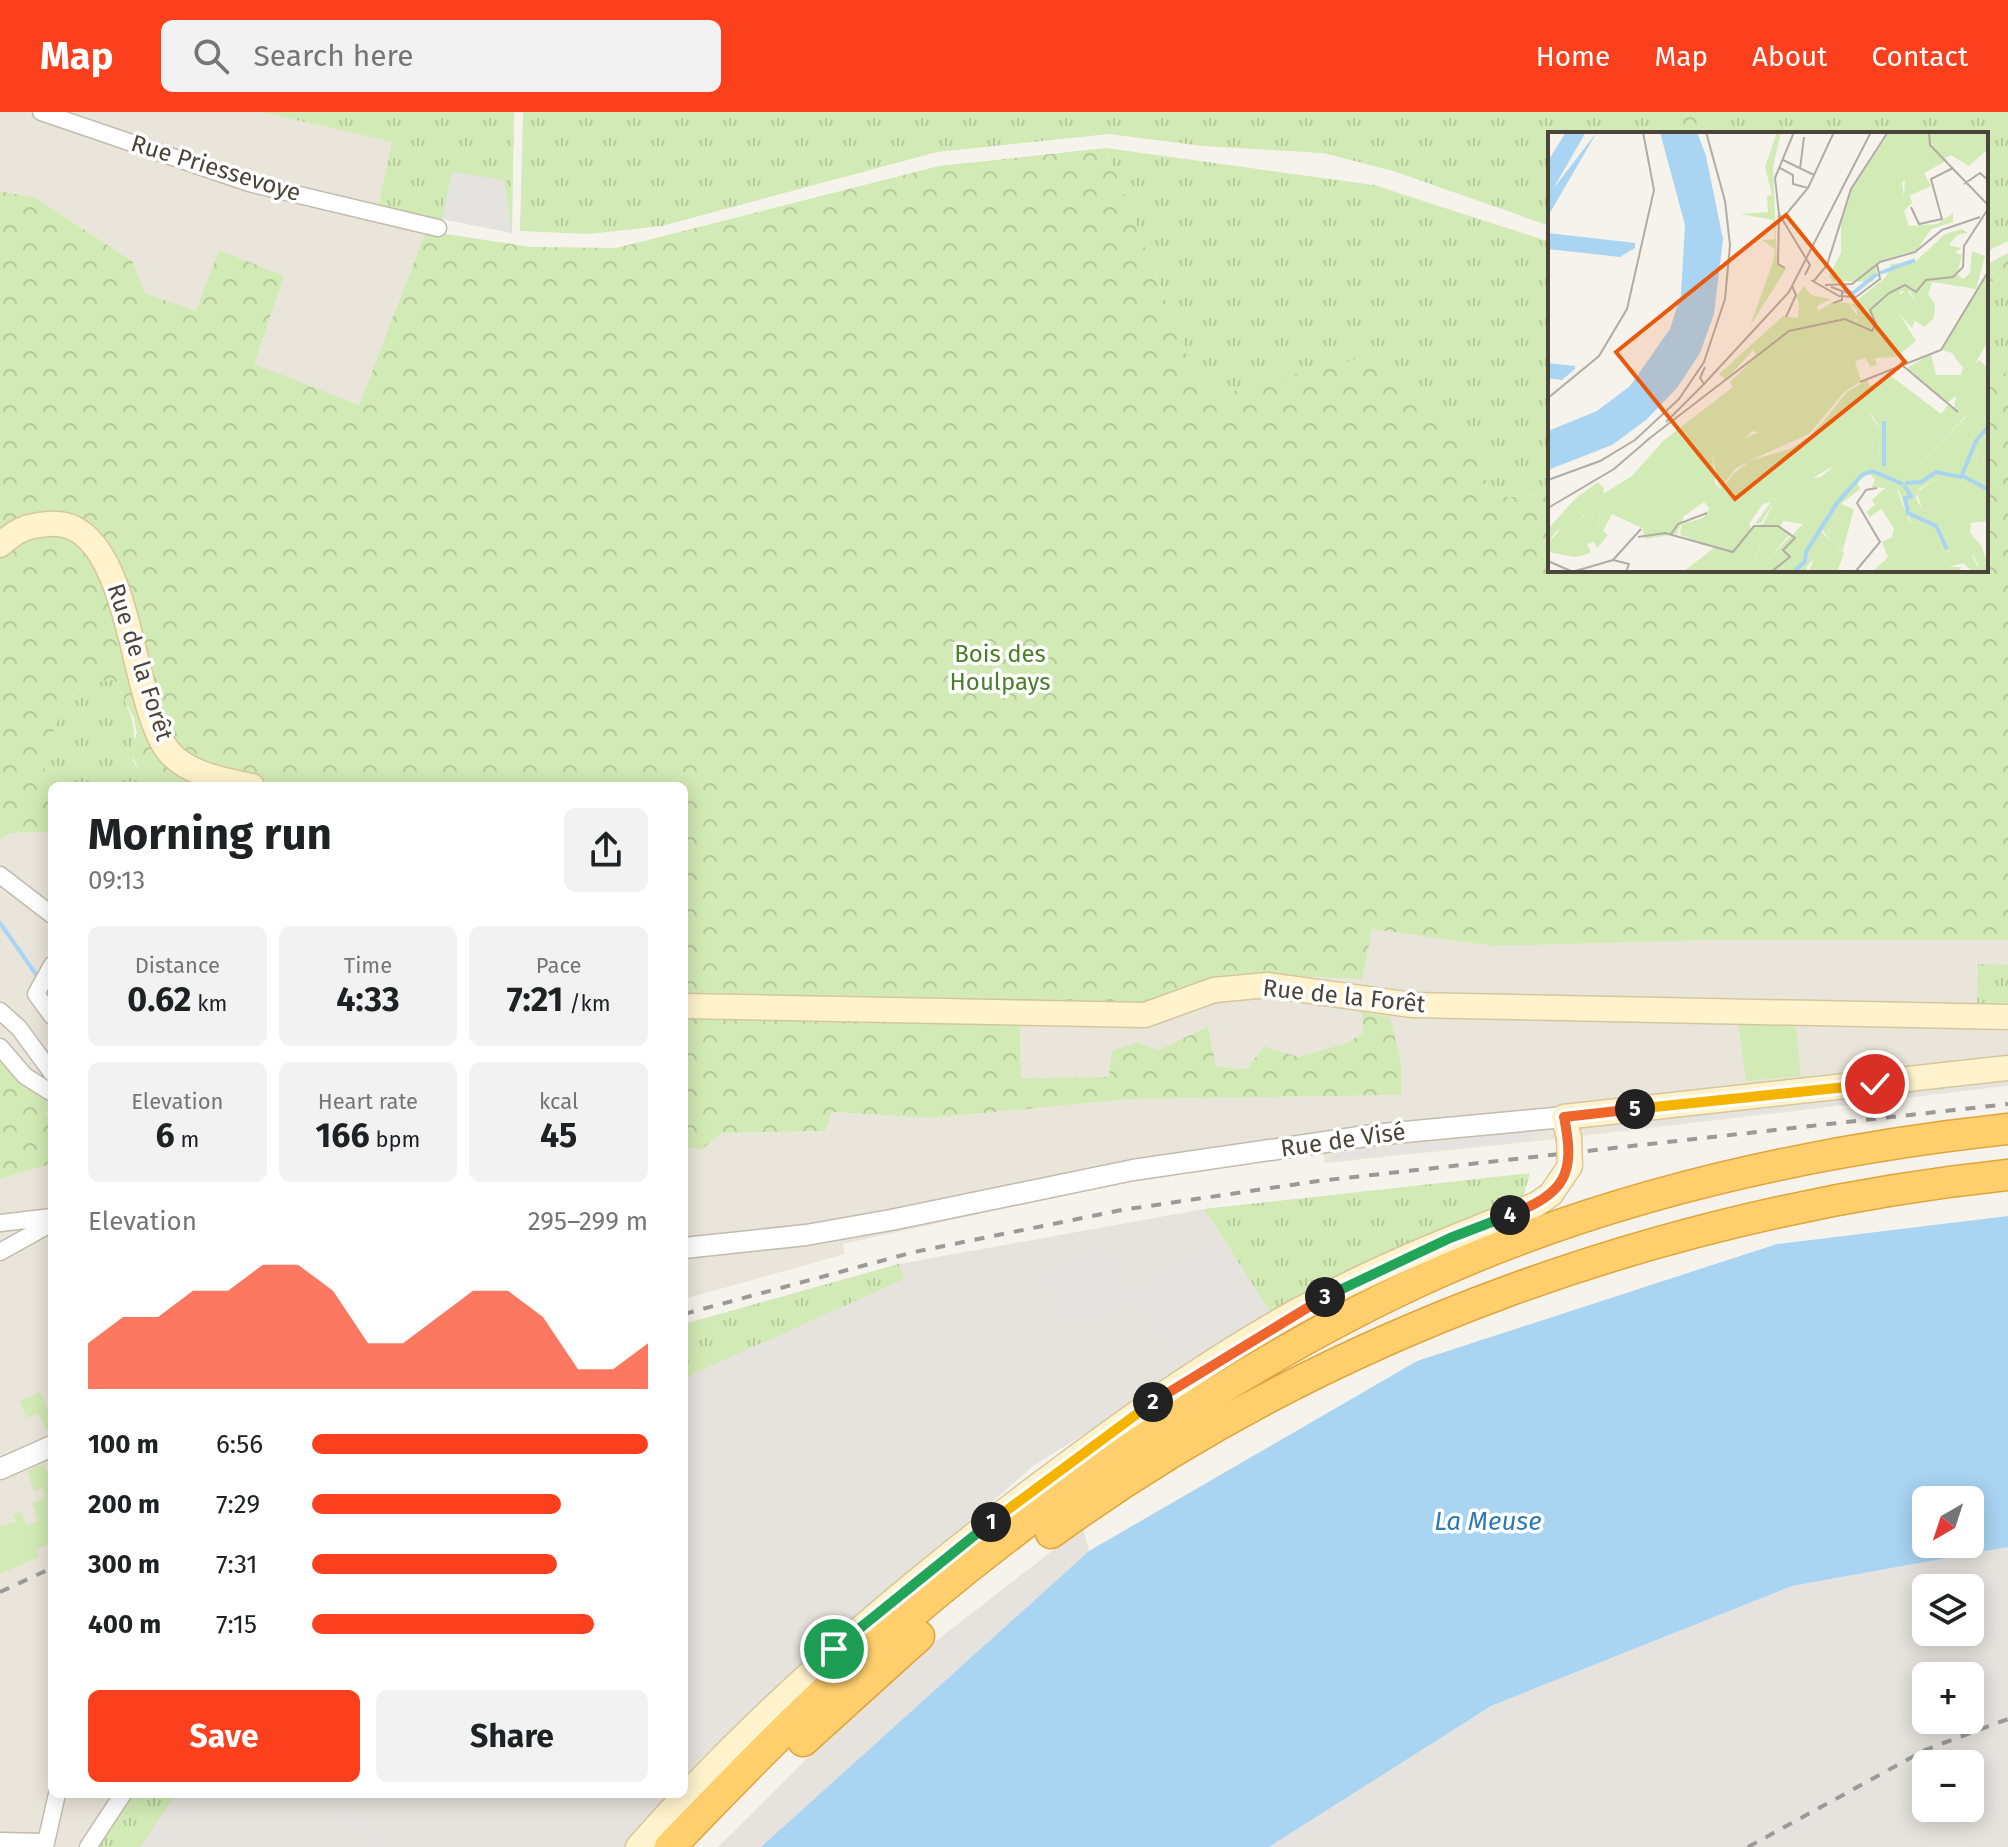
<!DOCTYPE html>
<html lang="en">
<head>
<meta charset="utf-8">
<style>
  body { margin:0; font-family:"Fira Sans",sans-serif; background:#f2f2f2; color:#202124; height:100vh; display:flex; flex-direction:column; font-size:30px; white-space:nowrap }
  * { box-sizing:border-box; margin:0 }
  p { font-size:26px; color:#757577 }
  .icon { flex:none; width:44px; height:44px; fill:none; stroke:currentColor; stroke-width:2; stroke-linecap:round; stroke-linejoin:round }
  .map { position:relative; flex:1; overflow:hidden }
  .sheet { position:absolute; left:48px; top:670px; width:640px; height:1016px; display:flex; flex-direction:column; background:#fff; border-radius:12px; box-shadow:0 4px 20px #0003 }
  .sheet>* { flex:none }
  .needle { width:52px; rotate:219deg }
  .tools { position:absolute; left:1912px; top:1374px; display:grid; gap:16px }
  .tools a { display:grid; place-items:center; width:72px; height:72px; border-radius:12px; background:#fff; box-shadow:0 4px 20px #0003; font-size:40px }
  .pin { position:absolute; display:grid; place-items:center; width:68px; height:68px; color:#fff; margin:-34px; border:4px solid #fff; border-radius:50%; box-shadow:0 2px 8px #0007 }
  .km { position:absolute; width:40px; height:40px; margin:-20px; border-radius:50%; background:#222; color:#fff; font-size:22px; line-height:40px; text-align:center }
  .round { display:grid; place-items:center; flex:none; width:84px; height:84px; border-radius:12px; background:#f2f2f2 }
  .headline { display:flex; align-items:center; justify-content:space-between; height:136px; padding:0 40px }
  h1 { font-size:44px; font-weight:700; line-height:60px }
  .stats { display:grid; grid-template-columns:repeat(3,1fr); gap:12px; height:136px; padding:8px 40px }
  .stats div { display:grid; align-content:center; border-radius:12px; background:#f2f2f2; text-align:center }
  .stats b { font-size:34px; font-weight:700 }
  .stats small { font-size:22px; font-weight:400 }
  .stats p { font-size:22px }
  .chart { height:224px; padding:16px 40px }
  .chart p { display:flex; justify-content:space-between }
  .chart svg { width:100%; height:144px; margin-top:8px; fill:#fc3f1d; opacity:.7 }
  .button { display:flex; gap:16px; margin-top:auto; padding:16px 40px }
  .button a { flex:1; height:92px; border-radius:12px; background:#fc3f1d; color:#fff; font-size:32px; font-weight:700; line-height:92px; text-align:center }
  .button a+a { background:#f2f2f2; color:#202124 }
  ul { padding:0 40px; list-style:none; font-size:26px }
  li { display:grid; grid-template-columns:128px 96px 1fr; align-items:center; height:60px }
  li i { height:20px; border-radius:10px; background:#fc3f1d }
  header { display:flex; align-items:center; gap:48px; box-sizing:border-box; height:112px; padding:0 40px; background:#fc3f1d; color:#fff }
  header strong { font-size:38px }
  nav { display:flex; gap:44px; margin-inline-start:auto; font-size:28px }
  .search { width:560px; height:72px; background:#f2f2f2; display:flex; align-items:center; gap:20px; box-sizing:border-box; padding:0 28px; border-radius:12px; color:#757577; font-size:30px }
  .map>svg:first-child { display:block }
  .residential { fill:#eae5da }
  .industrial { fill:#e6e2dd; fill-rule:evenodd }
  .grass { fill:url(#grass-tufts) }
  .forest { fill:url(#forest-crowns) }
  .garden { fill:#d2eab5 }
  .parking { fill:#e5e3e0 }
  .water { fill:#a9d4f2; fill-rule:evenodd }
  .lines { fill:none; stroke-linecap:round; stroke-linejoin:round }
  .stream { stroke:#a9d4f2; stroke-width:4 }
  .minor-casing { stroke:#c2bbae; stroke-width:19 }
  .tertiary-casing { stroke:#c2bbae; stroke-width:23 }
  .secondary-casing { stroke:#d6c79b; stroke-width:27 }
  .motorway-casing { stroke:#e0a43c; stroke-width:33 }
  .minor { stroke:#fff; stroke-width:16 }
  .tertiary { stroke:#fff; stroke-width:20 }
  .secondary { stroke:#fff3cd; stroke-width:24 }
  .motorway { stroke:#ffcf6e; stroke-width:30 }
  .rail { stroke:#9a9a9a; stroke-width:4; stroke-dasharray:10 10; stroke-linecap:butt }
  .secondary-bridge-casing { stroke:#d6c79b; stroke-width:27; stroke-linecap:butt }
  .secondary-bridge { stroke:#fff3cd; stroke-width:24 }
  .split-1-casing { stroke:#fff; stroke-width:16 }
  .split-2-casing { stroke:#fff; stroke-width:16 }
  .split-3-casing { stroke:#fff; stroke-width:16 }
  .split-4-casing { stroke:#fff; stroke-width:16 }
  .split-5-casing { stroke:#fff; stroke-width:16 }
  .split-6-casing { stroke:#fff; stroke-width:16 }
  .split-1 { stroke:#22a559; stroke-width:10 }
  .split-2 { stroke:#f5b400; stroke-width:10 }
  .split-3 { stroke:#f0652b; stroke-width:10 }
  .split-4 { stroke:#22a559; stroke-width:10 }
  .split-5 { stroke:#f0652b; stroke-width:10 }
  .split-6 { stroke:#f5b400; stroke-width:10 }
  .labels { text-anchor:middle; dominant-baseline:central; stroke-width:7; stroke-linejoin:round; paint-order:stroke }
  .street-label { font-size:24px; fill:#4b4439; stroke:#fff }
  .park-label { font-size:24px; fill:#4a7f2a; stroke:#fff }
  .water-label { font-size:26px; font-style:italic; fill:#2e7ab2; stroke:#fff }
  .inset-river { fill:none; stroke:#a9d4f2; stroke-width:4 }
  .inset-road { fill:none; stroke:#b2ada4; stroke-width:2 }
  .view { fill:#e8590c; fill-opacity:0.15; stroke:#e8590c; stroke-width:4 }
  .inset-edge { fill:none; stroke:#4b4439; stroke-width:4 }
</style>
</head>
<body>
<header>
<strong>Map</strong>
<div class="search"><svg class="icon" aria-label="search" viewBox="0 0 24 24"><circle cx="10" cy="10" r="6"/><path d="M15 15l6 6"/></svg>Search here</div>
<nav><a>Home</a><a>Map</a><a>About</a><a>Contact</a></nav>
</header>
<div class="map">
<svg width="2008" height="1735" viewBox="0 0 2008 1735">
  <defs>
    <pattern id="grass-tufts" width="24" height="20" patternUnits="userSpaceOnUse" patternTransform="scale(2)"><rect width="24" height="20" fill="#d2eab5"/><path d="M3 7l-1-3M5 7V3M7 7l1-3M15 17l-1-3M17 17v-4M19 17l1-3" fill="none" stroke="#b6ca9c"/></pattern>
    <pattern id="forest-crowns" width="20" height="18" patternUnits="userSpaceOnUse" patternTransform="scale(2)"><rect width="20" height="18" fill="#d2eab5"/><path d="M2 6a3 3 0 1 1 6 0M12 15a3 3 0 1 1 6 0" fill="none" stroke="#b6ca9c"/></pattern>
  </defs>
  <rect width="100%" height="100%" fill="#f6f3ec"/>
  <path class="residential" d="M0 0H29L165 34 72 0H261L393 30 378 95 426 119 359 293 253 252 284 164 219 139 196 199 145 181 132 149 36 86 0 79Z
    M52 720V1009L46 1002 48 992 0 949V728L11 721Z
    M1371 816 1494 834 1714 828H2008V974L1539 1029 1325 1051 1323 1041 1180 1062 1111 1073 843 1132 845 1142 684 1187V1036H702L721 1021 825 1019 831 1000 932 1006 1129 987 1401 983 1361 901 1365 920 1349 930 1298 945 1264 934 1247 957 1216 956 1208 915 1158 938 1138 930 1110 965 1021 966 1020 893 1141 896 1236 862 1362 867Z
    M52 1046V1682H133L99 1735H0V1067L51 1052Z"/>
  <path class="industrial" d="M1204 1097 1273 1204 1033 1354 700 1647 684 1666V1212L899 1152Z
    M1083 1415 1089 1439 761 1735H718L843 1611 923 1539Z
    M2008 1435V1735H1269L1491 1594 1792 1474ZM1926 1476H1970V1520H1926ZM1926 1564H1970V1608H1926ZM1926 1652H1970V1696H1926Z
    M133 1682H670L625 1735H99Z"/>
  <path class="grass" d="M261 0H514L512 121 443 107 441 112 378 95 392 30Z
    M523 0H2008V129L1986 140V22H1550V114L1393 59 1323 41 1203 34 1109 22 937 40 662 114 589 122 520 119Z
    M1106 36 1374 73 1550 130V379L1542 383 1491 386 1478 340 1374 243 1204 287Z
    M2008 166V259L1986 273V170Z
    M114 567C130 599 138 612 133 649L151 674H52V678L44 668C45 639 58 585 89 572 96 569 106 569 114 567Z
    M1978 852 2008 853V898L1977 897Z
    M1530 1061 1523 1085 1273 1204 1204 1097Z
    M899 1152 904 1167 684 1266V1212Z
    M43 1352 52 1368V1389L47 1390 42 1376 34 1379 27 1359Z
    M133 1682H176L140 1735H99Z"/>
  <path class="forest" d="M1685 0H1700L1709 6 1702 22H1681Z
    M1106 36 1204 287 1374 242 1478 340 1491 386 1542 383 1550 379V458H1986V273L2008 259V828H1714L1494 834 1372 817 1362 867 1236 862 1141 896 1020 894 1021 966 1109 965 1112 939 1138 930 1158 938 1208 915 1216 955 1247 957 1264 934 1298 945 1349 930 1364 920 1361 900 1390 905 1401 951V983L1129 987 932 1006 832 1000 825 1019 721 1021 702 1037 684 1036V674H151C139 657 125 643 137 622L134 606 114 567C106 569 95 569 88 572 58 586 45 639 44 668L52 678V720L11 721 0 728V79L36 86 132 149 145 181 196 199 219 138 284 164 254 252 359 293 426 119 532 135 616 136 939 54Z
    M2008 141V166L1986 170V153Z
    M0 949 49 992 46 1002 52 1009 51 1052 0 1067Z"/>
  <path class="garden" d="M1738 908 1795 910 1801 964 1746 969Z
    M40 1280 52 1307V1316L47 1319 38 1301 27 1306 19 1289Z
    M46 1385 52 1404V1430L36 1438 39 1445 0 1462V1414L17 1410 13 1402 21 1400 27 1414 38 1409 32 1391Z"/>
  <path class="parking" d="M452 60 504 68 512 121 442 107Z
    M2008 964V973L1613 1018V1010Z
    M1531 1019 1532 1028 1336 1047 1333 1042Z
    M1106 1135 1122 1177 1143 1174 1210 1138 1221 1144 1252 1197 1172 1245 1142 1189 1123 1192 1081 1212 1064 1204 1044 1163Z
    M340 1693 391 1735H376L327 1695Z"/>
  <path class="water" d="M2008 1104V1435L1792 1474 1491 1594 1269 1735H761L1089 1439 1417 1249 1777 1132ZM1926 1388H1970V1432H1926Z"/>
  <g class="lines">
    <path class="stream" d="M0 811 40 868"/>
    <defs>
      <path id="minor" d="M41 0 249 71 438 116
        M0 763 52 803
        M52 853 36 882 52 904
        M0 899 19 916 52 961
        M0 935 25 964 52 981
        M0 1111 52 1105
        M0 1140 52 1111
        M0 1729 45 1730
        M45 1735 57 1682
        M88 1735 123 1682"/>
      <path id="tertiary" d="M684 1136 806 1123 891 1108 1133 1058 1373 1023 1564 1005
        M0 1357 52 1334"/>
      <path id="secondary" d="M0 433C17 418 25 414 48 412 133 403 129 592 169 640 189 663 224 668 252 674
        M684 894 1145 903 1214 878 1268 873 1412 893 2008 905
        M1569 1026 1564 1005 2008 956
        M638 1735C755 1602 888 1488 1028 1381 1130 1304 1237 1226 1353 1170 1412 1141 1475 1117 1537 1092L1551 1082"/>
      <path id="motorway" d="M1051 1421C1328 1219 1669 1099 2008 1063
        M803 1629 919 1524
        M670 1735C731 1672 793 1607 859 1548 1021 1403 1235 1252 1435 1162 1614 1082 1813 1038 2008 1017"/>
    </defs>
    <use href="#minor" class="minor-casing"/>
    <use href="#tertiary" class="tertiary-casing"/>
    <use href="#secondary" class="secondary-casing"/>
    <use href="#motorway" class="motorway-casing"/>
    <use href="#minor" class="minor"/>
    <use href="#tertiary" class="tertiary"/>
    <use href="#secondary" class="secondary"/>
    <use href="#motorway" class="motorway"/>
    <path class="rail" d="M684 1202 914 1140 1122 1098 1318 1069 2008 992
      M0 1480 52 1456
      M1748 1735 1925 1638 2008 1607"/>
    <defs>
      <path id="secondary-bridge" d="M1551 1082 1570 1054 1569 1026"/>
    </defs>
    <use href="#secondary-bridge" class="secondary-bridge-casing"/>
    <use href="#secondary-bridge" class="secondary-bridge"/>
  </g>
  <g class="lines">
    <defs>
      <path id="split-1" d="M834 1537 991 1410"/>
      <path id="split-2" d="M991 1410 1153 1290"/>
      <path id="split-3" d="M1153 1290 1325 1185"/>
      <path id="split-4" d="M1325 1185 1450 1126 1510 1103"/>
      <path id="split-5" d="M1510 1103C1565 1081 1576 1063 1564 1005L1635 997"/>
      <path id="split-6" d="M1635 997 1875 972"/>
    </defs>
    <use href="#split-1" class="split-1-casing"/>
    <use href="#split-2" class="split-2-casing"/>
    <use href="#split-3" class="split-3-casing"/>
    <use href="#split-4" class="split-4-casing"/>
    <use href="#split-5" class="split-5-casing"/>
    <use href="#split-6" class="split-6-casing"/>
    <use href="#split-1" class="split-1"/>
    <use href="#split-2" class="split-2"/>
    <use href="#split-3" class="split-3"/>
    <use href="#split-4" class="split-4"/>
    <use href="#split-5" class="split-5"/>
    <use href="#split-6" class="split-6"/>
  </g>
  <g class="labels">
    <g class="street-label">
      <text transform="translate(216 56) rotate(17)">Rue Priessevoye</text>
      <text transform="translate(140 550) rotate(72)">Rue de la Forêt</text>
      <text transform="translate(1344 884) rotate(6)">Rue de la Forêt</text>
      <text transform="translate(1343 1028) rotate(-8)">Rue de Visé</text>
    </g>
    <g class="park-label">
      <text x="1000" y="542">Bois des<tspan x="1000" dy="28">Houlpays</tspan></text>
    </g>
    <g class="water-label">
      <text x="1488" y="1409">La Meuse</text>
    </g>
  </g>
  <g transform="translate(1548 20)">
    <rect width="440" height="440" fill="#f6f3ec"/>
    <path d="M229 0H233L225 35 229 132 238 137 202 194 225 130 227 117 214 108 227 107 226 92V88L192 82 220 80 219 64 224 63 217 35ZM395 26 400 28 376 41 383 54 356 66 357 46ZM440 141V209L427 232 431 228 440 236V276L417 285 365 339 350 327 355 292 345 291 335 301 321 279 332 303 331 333 283 335 231 367 217 368 186 413 153 440H135L167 415 132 403 134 392 155 386 185 342 201 330 188 336 172 357 164 322 236 288 261 302 201 329 242 317 262 304 275 290 299 260 319 248 322 254 343 244 393 282 400 273 406 277 408 264 399 271 359 236 383 222 388 243H413L415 236 404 221 394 218ZM256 154 263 163 283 167 269 174 270 179 285 170 301 171 311 187 262 190 248 165ZM359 158 372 176 364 196 348 178V165ZM440 302V389L423 391 422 401 433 413 440 433 424 422 430 436 414 426 402 427 399 410 404 409 411 424 419 417 412 419 407 406 395 404 392 395 404 391 395 387 396 380 374 378 369 360 388 347 408 372 407 362 426 350 438 356 427 337 434 306ZM348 356 362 390 386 394 401 435H413L412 440H324L340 425 334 410 344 405 346 396 333 377 322 385 318 380ZM56 357 49 394 42 403 34 408 24 401 8 412 3 408 13 396 26 393 37 383 39 368ZM227 369 249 372 258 377 260 387 255 392 235 389 232 395 243 401 213 435 207 428 212 413 199 410 203 396 215 392ZM293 372 306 377 295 418 280 402ZM271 398 296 421 289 440H260L267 425 272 427 266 422 247 440H235Z" fill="#d2eab5"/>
    <path d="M342 0H440V17L421 34 403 23 354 50 356 65 362 64 364 71 356 79 361 94 389 92 405 81V90L383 97 369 118 331 129 325 150 285 149 281 144 293 121V91L303 58ZM414 97 420 101 409 103 401 113 413 116 407 121 414 123 409 142 415 147 422 141 424 119 437 124 428 157 384 150 380 162 387 172 386 186 376 195 366 188 371 176 362 159H352L349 178 368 209 348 225 327 226 329 233 322 235 318 226 307 229 313 249 296 260 261 302 236 288 224 303 204 299 193 311 164 322 167 352 172 357 181 348 177 356 162 377 156 370 136 384 129 402 97 407 94 396 64 382 55 399 60 403 49 416 46 410 39 412 43 421 27 425 0 420V397L28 366 50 350 56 357 39 368 41 378 26 393 8 399 3 406 8 411 24 401 34 408 42 403 49 394 55 362 84 344 115 309 185 255 182 250 209 224 205 218 178 248 171 242 235 184 250 186 251 169 262 190 296 183 309 189V178L303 173 338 145 343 132 368 129 397 102ZM440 276V302L434 306 427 337 438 356 426 350 407 362 412 371 408 372 388 347 371 357 368 366 374 378 397 380 395 387 404 391 392 395 395 404 407 406 412 419 419 417 411 424 404 409 399 410 402 427 414 426 431 435 425 422 440 433V440H425L415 431 401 435 386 394 363 390 350 357 327 373 324 368 337 356 324 355 327 347 321 342 309 349 312 357 293 372 280 401 297 421 285 411 271 429 267 426 258 435 260 440H247L266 422 271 426 284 410 273 397 235 440H153L177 414 186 413 199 385 217 368 231 367 259 347 273 345 288 332 331 333 332 303 321 282 335 301 345 291 356 292 351 327 365 339 419 284ZM227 369 249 372 258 378 260 387 213 434 207 428 212 411 199 410 204 402 201 391 215 372 223 370 207 392 213 391Z" fill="#d2eab5" fill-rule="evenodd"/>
    <path d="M18 0H38L5 57 49 0 0 84V29ZM112 0H149L158 24 175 107 166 182 152 221 129 256 98 288 64 313 0 338V299L49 279 82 254 122 197 133 163 137 93ZM0 101 87 111V116L72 125 0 117ZM0 231 27 234V237L14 248 0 246Z" fill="#a9d4f2"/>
    <path class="inset-river" d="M332 141 367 128M295 159 305 161 329 142M336 334V289M413 343 439 357M357 351 373 350 388 340 413 345 428 309 440 295M356 353 363 364 357 366 360 381 388 394 399 417M246 440 257 429 258 420 289 371 314 343 324 339 355 352"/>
    <path class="inset-road" d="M246 0 227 46 231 82 262 133 257 143M381 0 382 13 440 73M235 28 266 43M232 36 245 43V52L260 56M252 37 256 5M416 52 432 41 440 48M363 75 371 92 394 87 383 47 405 36M231 82 230 132 237 136M235 86 260 56 286 0M263 148 291 164 308 165 332 147 329 132M265 150 279 133 303 57 340 0M277 153 304 152 332 130 367 120 394 98 432 85M283 155 294 159V168L285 171M238 185 248 163 244 154M354 233 410 280M312 250 393 218 440 140M156 252 241 160 323 0M0 266 51 224 79 177 106 58 95 0M118 290 156 252 152 246 157 235M98 309 241 199 297 187 324 199 328 192 322 178 341 161 357 153 368 160 378 148 405 145 415 135 416 114 440 77M0 348 52 329 87 308 131 267 156 230 177 167 182 113 177 69 158 0M0 376 66 337 102 306M123 402 130 392 159 381M90 405 117 401 185 420 206 394H230L247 406 235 418 242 425 223 440M65 428 81 432 78 440M0 429 25 440M24 440 65 428 93 397M307 440 332 410 309 371 318 358 329 356"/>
    <path class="view" d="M238 83 357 230 187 367 68 220Z"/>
    <rect width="440" height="440" class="inset-edge"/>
  </g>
</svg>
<div class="tools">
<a><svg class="needle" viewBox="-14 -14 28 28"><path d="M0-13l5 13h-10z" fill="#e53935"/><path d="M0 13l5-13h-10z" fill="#757577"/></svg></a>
<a><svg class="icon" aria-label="layers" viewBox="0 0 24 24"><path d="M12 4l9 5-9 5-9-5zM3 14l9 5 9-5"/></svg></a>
<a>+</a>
<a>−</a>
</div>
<div class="pin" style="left:834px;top:1537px;background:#1e9e55"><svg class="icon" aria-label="arrive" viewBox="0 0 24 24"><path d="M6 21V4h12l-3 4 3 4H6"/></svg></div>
<div class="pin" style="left:1875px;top:972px;background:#d93025"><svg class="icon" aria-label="check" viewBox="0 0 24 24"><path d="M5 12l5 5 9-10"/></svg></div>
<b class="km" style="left:991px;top:1410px">1</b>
<b class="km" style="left:1153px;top:1290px">2</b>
<b class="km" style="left:1325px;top:1185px">3</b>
<b class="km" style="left:1510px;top:1103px">4</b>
<b class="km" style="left:1635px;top:997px">5</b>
<section class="sheet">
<div class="headline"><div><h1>Morning run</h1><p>09:13</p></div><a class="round"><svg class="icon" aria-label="share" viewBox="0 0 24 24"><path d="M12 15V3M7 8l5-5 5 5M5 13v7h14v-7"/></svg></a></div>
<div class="stats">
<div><p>Distance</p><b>0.62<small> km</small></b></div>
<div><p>Time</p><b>4:33</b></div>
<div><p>Pace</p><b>7:21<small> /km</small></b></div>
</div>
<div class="stats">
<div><p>Elevation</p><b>6<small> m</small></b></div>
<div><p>Heart rate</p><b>166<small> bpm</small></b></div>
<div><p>kcal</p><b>45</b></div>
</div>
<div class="chart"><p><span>Elevation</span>295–299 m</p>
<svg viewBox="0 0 160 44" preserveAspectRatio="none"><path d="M0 44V30L10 22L20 22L30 14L40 14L50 6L60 6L70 14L80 30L90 30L100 22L110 14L120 14L130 22L140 38L150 38L160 30V44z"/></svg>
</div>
<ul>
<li><b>100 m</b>6:56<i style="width:100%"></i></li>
<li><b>200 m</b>7:29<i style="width:74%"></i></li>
<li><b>300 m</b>7:31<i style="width:73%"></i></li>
<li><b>400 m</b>7:15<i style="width:84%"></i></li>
</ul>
<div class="button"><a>Save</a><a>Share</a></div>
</section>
</div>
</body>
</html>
